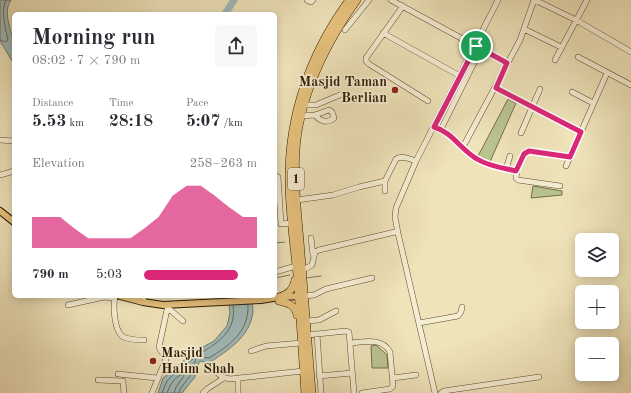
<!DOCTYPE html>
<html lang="en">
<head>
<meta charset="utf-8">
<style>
  body { margin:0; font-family:"Old Standard TT",serif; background:#f7f7f7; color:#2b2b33; height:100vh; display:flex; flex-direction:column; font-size:15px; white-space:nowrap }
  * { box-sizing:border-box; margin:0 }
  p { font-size:13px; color:#7c7c81 }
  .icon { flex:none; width:22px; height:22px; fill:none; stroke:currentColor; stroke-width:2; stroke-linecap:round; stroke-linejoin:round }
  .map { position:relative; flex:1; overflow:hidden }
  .drawer { position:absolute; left:12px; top:12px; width:265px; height:286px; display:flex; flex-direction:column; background:#fff; border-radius:6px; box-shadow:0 2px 10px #0003 }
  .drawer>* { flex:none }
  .tools { position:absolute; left:575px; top:233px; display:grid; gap:8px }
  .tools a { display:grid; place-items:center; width:44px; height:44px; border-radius:6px; background:#fff; box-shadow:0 2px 10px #0003; font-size:20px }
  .pin { position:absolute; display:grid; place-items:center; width:34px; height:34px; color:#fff; margin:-17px; border:2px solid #fff; border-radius:50%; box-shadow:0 1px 4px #0007 }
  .round { display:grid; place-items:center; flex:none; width:42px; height:42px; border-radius:6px; background:#f7f7f7 }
  .headline { display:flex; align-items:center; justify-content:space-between; height:68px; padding:0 20px }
  h1 { font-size:22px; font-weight:800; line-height:30px }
  .metrics { display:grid; grid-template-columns:repeat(3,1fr); gap:6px; height:68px; padding:4px 20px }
  .metrics div { display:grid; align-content:center }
  .metrics b { font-size:17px; font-weight:800 }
  .metrics small { font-size:11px; font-weight:400 }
  .metrics p { font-size:11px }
  .chart { height:112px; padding:8px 20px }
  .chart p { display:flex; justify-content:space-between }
  .chart svg { width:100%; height:72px; margin-top:4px; fill:#db2777; opacity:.7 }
  ul { padding:0 20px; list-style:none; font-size:13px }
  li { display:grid; grid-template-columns:64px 48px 1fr; align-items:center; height:30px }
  li i { height:10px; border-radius:5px; background:#db2777 }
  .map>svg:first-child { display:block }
  .green { fill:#bac38f; stroke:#746e48 }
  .water { fill:#9fbbbb; stroke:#717b71 }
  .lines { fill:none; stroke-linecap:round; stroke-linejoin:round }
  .shore { stroke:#666a5e; stroke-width:1 }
  .stream { stroke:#717b71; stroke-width:1 }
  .river { stroke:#9fbbbb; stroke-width:7 }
  .minor-casing { stroke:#5e4c2f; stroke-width:6 }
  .major-casing { stroke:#2d1a01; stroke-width:8 }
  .highway-casing { stroke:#2d1a01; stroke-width:8 }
  .minor { stroke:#f5edd2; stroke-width:5 }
  .major { stroke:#e8c27d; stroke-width:6 }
  .highway { stroke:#e8c27d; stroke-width:7 }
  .route-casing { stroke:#fff; stroke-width:8 }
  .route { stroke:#db2777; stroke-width:5 }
  .poi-dot { fill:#8f2418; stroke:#f5edd2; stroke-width:1.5 }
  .labels { text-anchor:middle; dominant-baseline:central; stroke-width:3.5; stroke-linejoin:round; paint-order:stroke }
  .shield { fill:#f5edd2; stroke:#695940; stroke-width:1 }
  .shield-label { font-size:13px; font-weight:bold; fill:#2d1a01 }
  .poi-label { font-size:14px; font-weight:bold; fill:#2d1a01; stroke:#f5edd2; text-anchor:end }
</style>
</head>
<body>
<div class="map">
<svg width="631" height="393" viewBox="0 0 631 393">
  <rect width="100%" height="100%" fill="#efe3ba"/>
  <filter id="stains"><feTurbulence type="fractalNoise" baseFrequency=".005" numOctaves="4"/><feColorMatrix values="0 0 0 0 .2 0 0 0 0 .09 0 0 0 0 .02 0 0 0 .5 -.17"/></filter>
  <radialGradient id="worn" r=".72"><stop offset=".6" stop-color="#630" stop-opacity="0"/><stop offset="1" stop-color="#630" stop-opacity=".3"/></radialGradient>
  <path class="green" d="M508 99 516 103 489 164 477 158Z
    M533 186 562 191V195L531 198Z
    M376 345 387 355 388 368H372L371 346Z"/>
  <path class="water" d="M0 0H11C2 13 12 31 14 44 15 50 14 57 14 64L0 41Z
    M228 296H252C252 302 253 307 253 312 250 337 228 350 209 363L200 361 195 370V377L182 393H158L163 378 194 352 214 341 227 326 230 313Z"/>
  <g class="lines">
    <path class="shore" d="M0 40 6 42 8 40C6 30 0 10 6 0
      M233 305C237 331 218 343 199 354V357L209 358C230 345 249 332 248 305
      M162 393 167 381 176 372 194 358 196 360 191 369 190 376 180 389 179 393
      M167 393C170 385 174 377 183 374L184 376 176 387 174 393"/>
    <path class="stream" d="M275 243 285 242
      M275 278 290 275
      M306 278 321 276"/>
    <path class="river" d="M225 14 234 0"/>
    <defs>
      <path id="minor" d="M307 0 311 2 313 0
        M391 0 507 63
        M535 0 576 20 631 52
        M403 6 366 58V61L369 64 428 101
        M524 29 561 47
        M345 30 369 0
        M383 33 460 76
        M578 57 631 85
        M555 60 587 0
        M495 88 581 132
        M572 92 593 103
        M304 105H316L342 94
        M301 116 315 115 329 110 332 112 334 118C327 124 320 121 315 115
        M434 127C452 132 461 149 477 159 488 166 503 168 516 171
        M441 129 481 49
        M521 133 540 89
        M0 140 14 141
        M463 147 520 40 534 0
        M566 166 607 73
        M506 169 510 156
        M0 175 14 171
        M275 175 278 177 281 224 292 223
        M560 186 518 180 516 178C516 169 521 155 529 151L570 157
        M385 191V181L396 159C402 155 410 159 416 161
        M297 200 333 195 359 187 385 181
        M311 238 313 255
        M303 270 312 265 315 252 319 250 395 232
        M275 272 296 266
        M115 296C113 306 114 329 122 336 127 340 137 340 144 340
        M304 296 314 295 326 289 372 278
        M143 302 144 296
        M68 305 104 297 114 298
        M168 308 183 321
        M306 321 319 320 336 311
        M419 323 458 316 461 312 462 307
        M317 334 321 393
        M307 335 346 331 349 332 354 393
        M351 343C364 342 382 337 390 352L393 386 390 389 362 393
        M251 351 266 346 301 343
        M211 367 222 377 230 379 303 371
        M118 374 157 378
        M319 376 352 373
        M393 378 416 375
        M238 379V393
        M98 380 123 381 124 393
        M152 393 166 359C165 354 160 352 159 347L168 305
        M203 393 207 389 224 378
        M435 393 398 233 395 217 396 208 416 161 498 0
        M441 393 444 391 539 377"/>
      <path id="major" d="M0 211 14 222
        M120 296 143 302 163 305 261 300 279 297 303 296"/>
      <path id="highway" d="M279 297C288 294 293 290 295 280
        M279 301C288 303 295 305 297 315
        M305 393C302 354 300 314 297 275 294 244 289 212 289 181 288 116 310 53 349 0
        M312 393C308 347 305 300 301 254 298 212 291 168 299 126 308 80 330 38 357 0"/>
    </defs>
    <use href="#minor" class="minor-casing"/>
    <use href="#major" class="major-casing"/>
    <use href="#highway" class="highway-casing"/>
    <use href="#minor" class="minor"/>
    <use href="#major" class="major"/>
    <use href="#highway" class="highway"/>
  </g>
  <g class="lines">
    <defs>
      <path id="route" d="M476 46 507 63 496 88 581 132 570 157 529 151 524 154 516 171C503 168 488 166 477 159 461 150 452 132 434 127Z"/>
    </defs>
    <use href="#route" class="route-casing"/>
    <use href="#route" class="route"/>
  </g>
  <g class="poi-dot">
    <circle cx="395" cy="90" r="4"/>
    <circle cx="153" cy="361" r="4"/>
  </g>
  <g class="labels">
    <rect class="shield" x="288" y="168" width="16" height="22" rx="3"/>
    <g class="shield-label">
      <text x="296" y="179">1</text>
    </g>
    <g class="poi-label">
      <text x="387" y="82">Masjid Taman<tspan x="387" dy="16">Berlian</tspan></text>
      <text x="161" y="353" text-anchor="start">Masjid<tspan x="161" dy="16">Halim Shah</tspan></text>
    </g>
  </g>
  <rect width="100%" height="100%" filter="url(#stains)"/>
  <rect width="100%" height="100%" fill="url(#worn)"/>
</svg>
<div class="tools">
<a><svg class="icon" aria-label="layers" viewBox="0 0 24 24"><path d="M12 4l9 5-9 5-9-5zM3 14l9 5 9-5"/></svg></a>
<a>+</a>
<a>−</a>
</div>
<div class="pin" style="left:476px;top:46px;background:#1e9e55"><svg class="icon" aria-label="arrive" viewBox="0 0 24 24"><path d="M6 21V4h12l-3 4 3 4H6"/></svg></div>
<section class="drawer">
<div class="headline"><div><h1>Morning run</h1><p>08:02 · 7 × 790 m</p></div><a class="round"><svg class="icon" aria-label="share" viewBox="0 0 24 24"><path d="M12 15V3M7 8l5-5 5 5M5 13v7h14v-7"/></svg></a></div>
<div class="metrics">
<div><p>Distance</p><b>5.53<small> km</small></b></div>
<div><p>Time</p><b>28:18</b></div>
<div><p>Pace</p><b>5:07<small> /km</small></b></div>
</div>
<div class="chart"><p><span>Elevation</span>258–263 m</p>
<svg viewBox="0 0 160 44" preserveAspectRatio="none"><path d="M0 44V25L10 25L20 25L30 32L40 38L50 38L60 38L70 38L80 32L90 25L100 12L110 6L120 6L130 12L140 19L150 25L160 25V44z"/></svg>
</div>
<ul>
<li><b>790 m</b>5:03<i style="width:83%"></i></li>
</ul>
</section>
</div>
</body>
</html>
